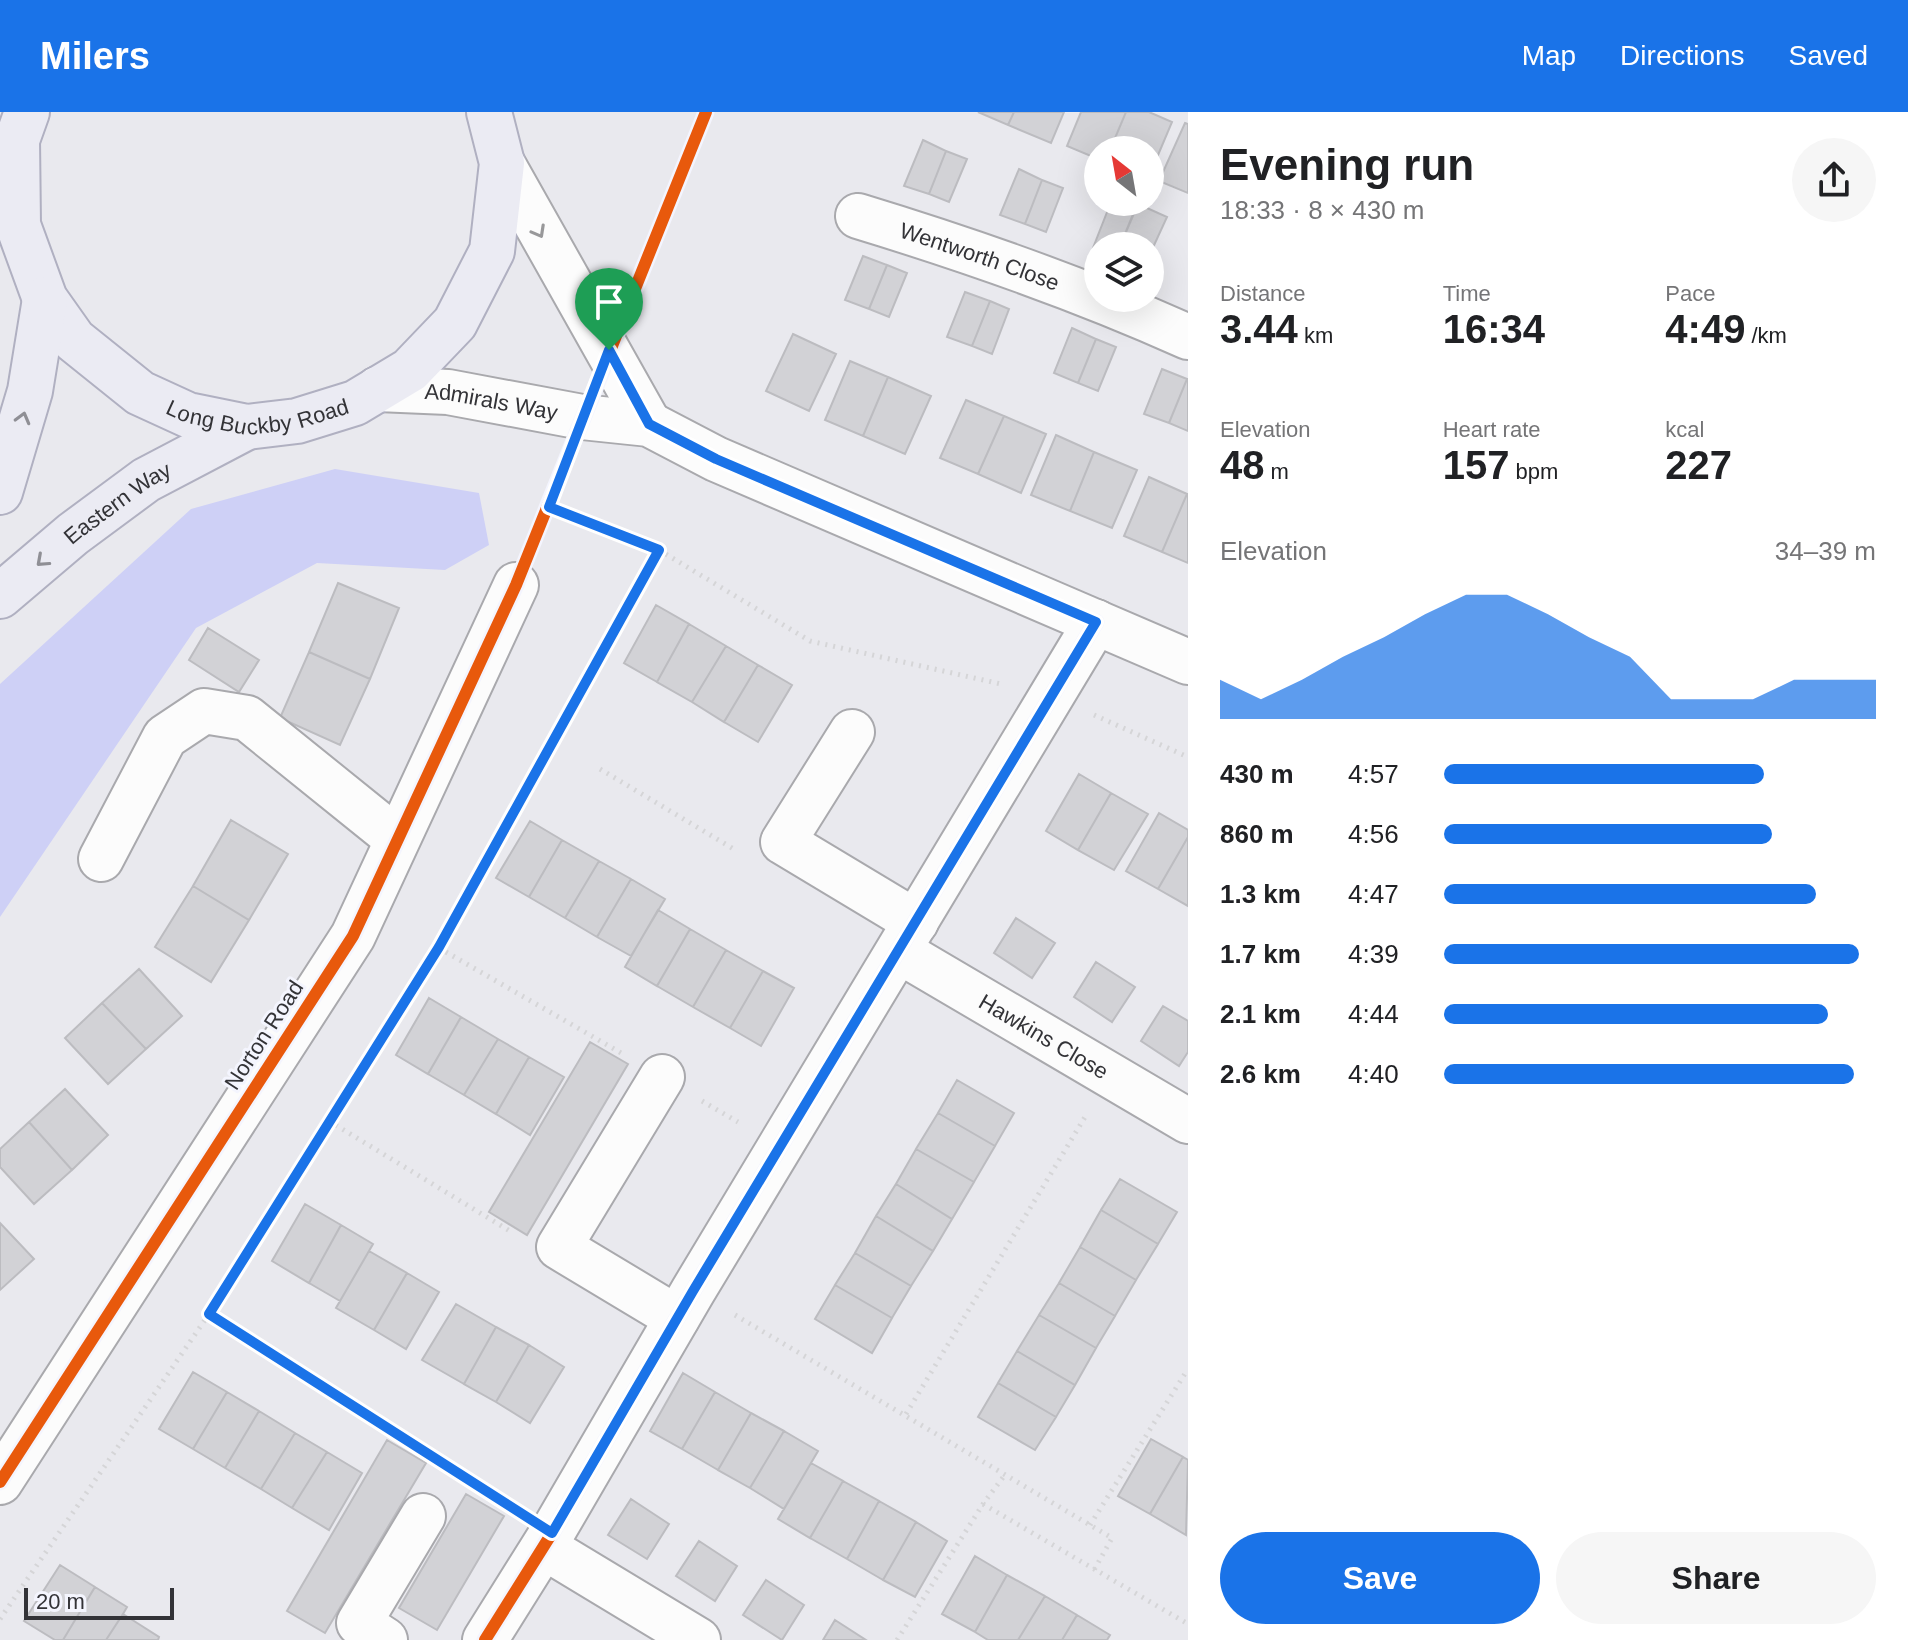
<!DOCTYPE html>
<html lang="en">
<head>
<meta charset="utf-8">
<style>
  body { margin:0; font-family:Helvetica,sans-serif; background:#f6f6f6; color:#202124; height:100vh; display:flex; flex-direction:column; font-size:30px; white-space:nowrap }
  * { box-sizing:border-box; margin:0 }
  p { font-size:26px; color:#757577 }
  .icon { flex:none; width:44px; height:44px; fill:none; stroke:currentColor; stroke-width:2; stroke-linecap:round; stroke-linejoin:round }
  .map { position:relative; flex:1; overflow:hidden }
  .details { display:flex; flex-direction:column; background:#fff; width:720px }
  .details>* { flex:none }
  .needle { width:52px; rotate:329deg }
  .buttons { position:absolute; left:1084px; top:24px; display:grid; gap:16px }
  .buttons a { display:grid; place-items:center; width:80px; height:80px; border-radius:50%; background:#fff; box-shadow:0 8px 32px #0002; font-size:40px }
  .scale { position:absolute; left:24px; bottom:20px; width:150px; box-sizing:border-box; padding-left:8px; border:4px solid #333337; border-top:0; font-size:22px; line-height:28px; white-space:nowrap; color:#333337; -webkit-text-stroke:6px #f4f5fe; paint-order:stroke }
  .pin { position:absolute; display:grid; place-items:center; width:68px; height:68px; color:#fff; margin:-82px -34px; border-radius:50% 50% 50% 0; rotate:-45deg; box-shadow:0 0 8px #0007 }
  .pin .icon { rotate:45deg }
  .round { display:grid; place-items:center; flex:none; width:84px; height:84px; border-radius:42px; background:#f6f6f6 }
  .head { display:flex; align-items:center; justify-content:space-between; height:136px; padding:0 32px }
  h1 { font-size:44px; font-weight:700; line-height:60px }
  .metrics { display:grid; grid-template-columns:repeat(3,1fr); gap:12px; height:136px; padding:8px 32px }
  .metrics div { display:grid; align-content:center }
  .metrics b { font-size:40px; font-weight:700 }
  .metrics small { font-size:22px; font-weight:400 }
  .metrics p { font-size:22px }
  .chart { height:224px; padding:16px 32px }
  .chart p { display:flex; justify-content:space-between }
  .chart svg { width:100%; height:144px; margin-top:8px; fill:#1a73e8; opacity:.7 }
  .action { display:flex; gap:16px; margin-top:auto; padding:16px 32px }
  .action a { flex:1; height:92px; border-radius:48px; background:#1a73e8; color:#fff; font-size:32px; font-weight:700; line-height:92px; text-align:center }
  .action a+a { background:#f6f6f6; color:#202124 }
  ul { padding:0 32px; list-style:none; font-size:26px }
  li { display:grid; grid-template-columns:128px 96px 1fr; align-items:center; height:60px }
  li i { height:20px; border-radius:10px; background:#1a73e8 }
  header { display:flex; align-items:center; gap:48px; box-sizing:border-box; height:112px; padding:0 40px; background:#1a73e8; color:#fff }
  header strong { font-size:38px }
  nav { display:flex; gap:44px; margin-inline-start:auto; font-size:28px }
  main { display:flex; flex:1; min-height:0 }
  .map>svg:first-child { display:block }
  .green { fill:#ced0f6 }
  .building { fill:#d2d2d6; stroke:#bcbcc0; stroke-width:2 }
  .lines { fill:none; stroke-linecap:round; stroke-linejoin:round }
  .minor-casing { stroke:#a9a9ad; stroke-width:48 }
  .major-casing { stroke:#b0b0c1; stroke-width:48 }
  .path { stroke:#d5d5d7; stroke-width:5; stroke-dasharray:2 6; stroke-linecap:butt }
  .minor { stroke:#fcfcfc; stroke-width:44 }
  .major { stroke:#ebebf3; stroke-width:44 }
  .cycleway-casing { stroke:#f4f5fe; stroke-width:17 }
  .cycleway { stroke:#e8590c; stroke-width:12 }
  .oneway { stroke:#98989a }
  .oneway2 { stroke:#8f8f95 }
  .route-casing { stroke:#fff; stroke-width:16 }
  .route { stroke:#1a73e8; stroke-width:10 }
  .labels { text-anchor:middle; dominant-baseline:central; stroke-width:6; stroke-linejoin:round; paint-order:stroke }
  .street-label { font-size:22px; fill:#333337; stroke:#f4f5fe }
</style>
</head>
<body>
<header>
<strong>Milers</strong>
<nav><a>Map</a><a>Directions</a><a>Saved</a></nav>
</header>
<main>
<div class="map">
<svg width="1188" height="1528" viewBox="0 0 1188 1528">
  <rect width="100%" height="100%" fill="#e9e9ee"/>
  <path class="green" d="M335 357 479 381 489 433 445 458 317 451 196 516 0 805V572L191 397Z"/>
  <path class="building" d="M978 0H1014L1008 13Z
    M1014 0H1064L1051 31 1008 13Z
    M1081 0H1126L1110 38H1098V47L1067 34Z
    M1126 0H1149L1172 10 1150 62V38H1110Z
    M1185 11 1188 12V81L1159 69Z
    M923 28 946 39 929 82 904 74Z
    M946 39 967 47 949 90 929 82Z
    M1019 57 1042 68 1025 112 1000 103Z
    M1042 68 1063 76 1046 120 1025 112Z
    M1111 90 1134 100 1120 134H1098V138L1093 136Z
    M1138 92 1167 105 1150 142V134H1120Z
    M863 144 887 153 869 197 845 188Z
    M887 153 907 161 889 205 869 197Z
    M965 180 990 189 972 234 947 225Z
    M990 189 1009 197 992 242 972 234Z
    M1072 216 1096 227 1078 271 1054 261Z
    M793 222 836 242 809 299 766 279Z
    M1096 227 1116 235 1098 279 1078 271Z
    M850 249 888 265 863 324 825 308Z
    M1162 257 1187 267 1169 311 1144 302Z
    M888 265 931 284 905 342 863 324Z
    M1187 267H1188V319L1169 311Z
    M966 288 1004 304 978 362 940 346Z
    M1004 304 1046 322 1021 381 978 362Z
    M1056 323 1094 340 1070 399 1031 383Z
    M1094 340 1137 358 1112 416 1070 399Z
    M1149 365 1187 382 1162 440 1124 424Z
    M1187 382H1188V451L1162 440Z
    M338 471 399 496 370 567 309 540Z
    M656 493 689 512 657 570 624 551Z
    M689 512 726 534 692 590 657 570Z
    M208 516 259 548 239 580 189 548Z
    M726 534 758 553 724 610 692 590Z
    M309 540 370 567 340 633 280 606Z
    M758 553 792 573 758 630 724 610Z
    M1079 662 1111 681 1078 738 1046 719Z
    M1111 681 1148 702 1114 758 1078 738Z
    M1159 701 1188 718V725L1158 777 1126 759Z
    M231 708 288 742 249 808 193 774Z
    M530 709 562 728 529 785 496 766Z
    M1188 725V794L1158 777Z
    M562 728 599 749 565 806 529 785Z
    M599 749 631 767 597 825 565 806Z
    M631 767 665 787 631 844 597 825Z
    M193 774 249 808 211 870 155 835Z
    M658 798 690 817 657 874 625 855Z
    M1016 806 1055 831 1032 866 994 841Z
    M690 817 726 838 693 895 657 874Z
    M726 838 763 859 730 916 693 895Z
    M1096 850 1135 875 1112 910 1074 885Z
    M139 857 182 904 146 937 102 891Z
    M763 859 794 876 761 934 730 916Z
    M429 886 461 905 428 962 396 943Z
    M102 891 146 937 108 972 65 926Z
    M1163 894 1188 909V940L1179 954 1141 929Z
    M461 905 498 927 464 983 428 962Z
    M498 927 529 945 496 1002 464 983Z
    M590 930 628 952 527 1123 489 1100Z
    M529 945 564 965 530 1023 496 1002Z
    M957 968 1014 1001 995 1034 938 1001Z
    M65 977 108 1023 72 1058 29 1010Z
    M938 1001 995 1034 974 1070 916 1037Z
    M29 1010 72 1058 34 1092 0 1055V1037Z
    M916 1037 974 1070 952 1107 896 1072Z
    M1120 1067 1177 1100 1158 1132 1101 1098Z
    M896 1072 952 1107 933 1139 876 1104Z
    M305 1092 341 1113 309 1171 272 1149Z
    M1101 1098 1158 1132 1136 1168 1080 1135Z
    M876 1104 933 1139 911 1174 855 1141Z
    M0 1111 34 1147 0 1178Z
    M341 1113 373 1132 340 1189 309 1171Z
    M1080 1135 1136 1168 1115 1204 1059 1171Z
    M369 1139 407 1161 374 1218 336 1196Z
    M855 1141 911 1174 892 1206 835 1173Z
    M407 1161 439 1180 406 1237 374 1218Z
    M1059 1171 1115 1204 1096 1236 1039 1203Z
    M835 1173 892 1206 872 1241 815 1207Z
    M456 1192 496 1215 464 1272 422 1248Z
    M1039 1203 1096 1236 1075 1273 1017 1239Z
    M496 1215 529 1233 496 1290 464 1272Z
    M529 1233 564 1255 530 1311 496 1290Z
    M1017 1239 1075 1273 1056 1305 998 1271Z
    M193 1260 227 1280 193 1337 159 1317Z
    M683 1261 715 1280 682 1337 650 1319Z
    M998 1271 1056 1305 1035 1338 978 1305Z
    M227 1280 259 1299 225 1356 193 1337Z
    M715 1280 751 1301 718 1358 682 1337Z
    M259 1299 295 1321 261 1377 225 1356Z
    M751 1301 784 1319 750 1376 718 1358Z
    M784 1319 818 1339 784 1397 750 1376Z
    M295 1321 327 1340 292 1396 261 1377Z
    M1151 1327 1183 1345 1150 1402 1118 1384Z
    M387 1328 426 1351 325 1521 287 1499Z
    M327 1340 362 1361 329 1418 292 1396Z
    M1183 1345 1188 1348 1186 1423 1150 1402Z
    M811 1351 843 1369 810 1426 778 1407Z
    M843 1369 879 1389 847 1447 810 1426Z
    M466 1382 504 1404 437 1518 399 1496Z
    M631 1387 669 1412 647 1447 608 1423Z
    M879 1389 916 1410 883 1468 847 1447Z
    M916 1410 947 1429 915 1485 883 1468Z
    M699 1429 737 1454 715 1489 676 1464Z
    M975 1444 1007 1463 975 1520 942 1502Z
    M60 1453 95 1475 63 1528H55L24 1509Z
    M1007 1463 1045 1484 1018 1528H988L975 1520Z
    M766 1468 804 1493 782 1528 743 1503Z
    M95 1475 127 1495 123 1502 106 1528H63Z
    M1045 1484 1077 1503 1062 1528H1018Z
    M123 1502 159 1525 158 1528H106Z
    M1077 1503 1110 1523 1107 1528H1062Z
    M835 1508 866 1528H823Z"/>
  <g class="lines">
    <defs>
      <g id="minor">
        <path d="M502 51 649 312"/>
        <path id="s1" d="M858 104C973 139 1079 176 1188 225"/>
        <path id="s2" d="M378 277 448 280 582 305 649 312 716 347 1188 550"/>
        <path d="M852 620 783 730 916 810"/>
        <path d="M101 747 165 625 204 599 247 606 397 727"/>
        <path id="s3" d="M899 839 1188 1009"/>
        <path d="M662 965 559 1135 677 1206"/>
        <path d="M0 1370 353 824 516 473"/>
        <path d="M544 1435 698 1528"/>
        <path d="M385 1528 359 1511 423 1404"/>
        <path d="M485 1528 552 1421 693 1179 1096 510"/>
      </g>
      <g id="major">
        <path id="s4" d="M27 0 17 28 18 113 45 187 74 228 140 281 188 303 247 315 297 309 355 291 410 258 455 211 492 139 502 51 489 0"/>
        <path d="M0 380 30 279 45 187"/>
        <path id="s5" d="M0 484 73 422 146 368 247 315"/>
      </g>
    </defs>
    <use href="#minor" class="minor-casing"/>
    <use href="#major" class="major-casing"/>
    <path class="path" d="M659 438 810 529 1001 572
      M1094 603 1188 645
      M600 657 737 739
      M439 836 621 941
      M702 989 738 1010
      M329 1009 513 1121
      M209 1202 511 1395
      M735 1203 1112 1426 1094 1458
      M906 1302 1085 1005
      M983 1392 1188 1512
      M1090 1413 1186 1260 1188 1261
      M0 1507 209 1202 439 835 659 438 549 395
      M897 1528 983 1392 1004 1364"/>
    <use href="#minor" class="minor"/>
    <use href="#major" class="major"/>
    <defs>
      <path id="cycleway" d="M0 1370 353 824 516 473 706 0
        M485 1528 552 1421 693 1179 1096 510"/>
    </defs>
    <use href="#cycleway" class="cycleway-casing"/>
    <use href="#cycleway" class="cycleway"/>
  </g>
  <defs><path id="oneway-chevron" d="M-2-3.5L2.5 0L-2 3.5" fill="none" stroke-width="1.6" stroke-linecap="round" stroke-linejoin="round" transform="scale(2)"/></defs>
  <use class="oneway" href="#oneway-chevron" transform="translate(539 120) rotate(61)"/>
  <g class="oneway2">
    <use href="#oneway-chevron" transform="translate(23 306) rotate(-75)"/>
    <use href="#oneway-chevron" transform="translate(42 449) rotate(138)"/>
  </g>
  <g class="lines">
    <defs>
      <path id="route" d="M609 238 649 312 716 347 1096 510 693 1179 552 1421 209 1202 439 835 659 438 549 395Z"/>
    </defs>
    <use href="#route" class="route-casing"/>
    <use href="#route" class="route"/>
  </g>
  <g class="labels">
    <g class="street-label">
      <text stroke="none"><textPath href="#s1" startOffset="128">Wentworth Close</textPath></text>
      <text stroke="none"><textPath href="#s4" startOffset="452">Long Buckby Road</textPath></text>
      <text stroke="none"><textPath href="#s2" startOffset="114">Admirals Way</textPath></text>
      <text stroke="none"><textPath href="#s5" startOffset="150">Eastern Way</textPath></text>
      <text transform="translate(264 923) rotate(-57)">Norton Road</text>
      <text stroke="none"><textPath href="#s3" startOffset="168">Hawkins Close</textPath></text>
    </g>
  </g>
</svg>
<div class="buttons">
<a><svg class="needle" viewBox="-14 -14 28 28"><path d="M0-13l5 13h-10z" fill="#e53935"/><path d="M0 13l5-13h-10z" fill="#757577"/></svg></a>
<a><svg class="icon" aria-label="layers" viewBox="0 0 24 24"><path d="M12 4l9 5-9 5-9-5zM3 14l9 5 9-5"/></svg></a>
</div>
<div class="scale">20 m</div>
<div class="pin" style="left:609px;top:238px;background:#1e9e55"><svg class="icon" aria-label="arrive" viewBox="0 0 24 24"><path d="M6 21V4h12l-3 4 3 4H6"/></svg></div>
</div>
<section class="details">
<div class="head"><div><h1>Evening run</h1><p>18:33 · 8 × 430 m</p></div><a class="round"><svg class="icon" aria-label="share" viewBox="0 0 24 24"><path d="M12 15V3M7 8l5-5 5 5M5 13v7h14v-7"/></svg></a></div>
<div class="metrics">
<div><p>Distance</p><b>3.44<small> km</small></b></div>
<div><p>Time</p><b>16:34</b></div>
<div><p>Pace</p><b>4:49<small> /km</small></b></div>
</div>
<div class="metrics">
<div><p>Elevation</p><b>48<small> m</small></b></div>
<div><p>Heart rate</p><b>157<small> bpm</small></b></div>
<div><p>kcal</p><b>227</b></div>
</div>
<div class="chart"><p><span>Elevation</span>34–39 m</p>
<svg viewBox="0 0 160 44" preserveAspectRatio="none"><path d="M0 44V32L10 38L20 32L30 25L40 19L50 12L60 6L70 6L80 12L90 19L100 25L110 38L120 38L130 38L140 32L150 32L160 32V44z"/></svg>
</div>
<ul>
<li><b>430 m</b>4:57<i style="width:74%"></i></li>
<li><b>860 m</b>4:56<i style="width:76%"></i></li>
<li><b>1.3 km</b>4:47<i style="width:86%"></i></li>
<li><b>1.7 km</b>4:39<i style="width:96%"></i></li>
<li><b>2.1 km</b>4:44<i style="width:89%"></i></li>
<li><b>2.6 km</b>4:40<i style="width:95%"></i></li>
</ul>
<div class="action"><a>Save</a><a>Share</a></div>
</section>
</main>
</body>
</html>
